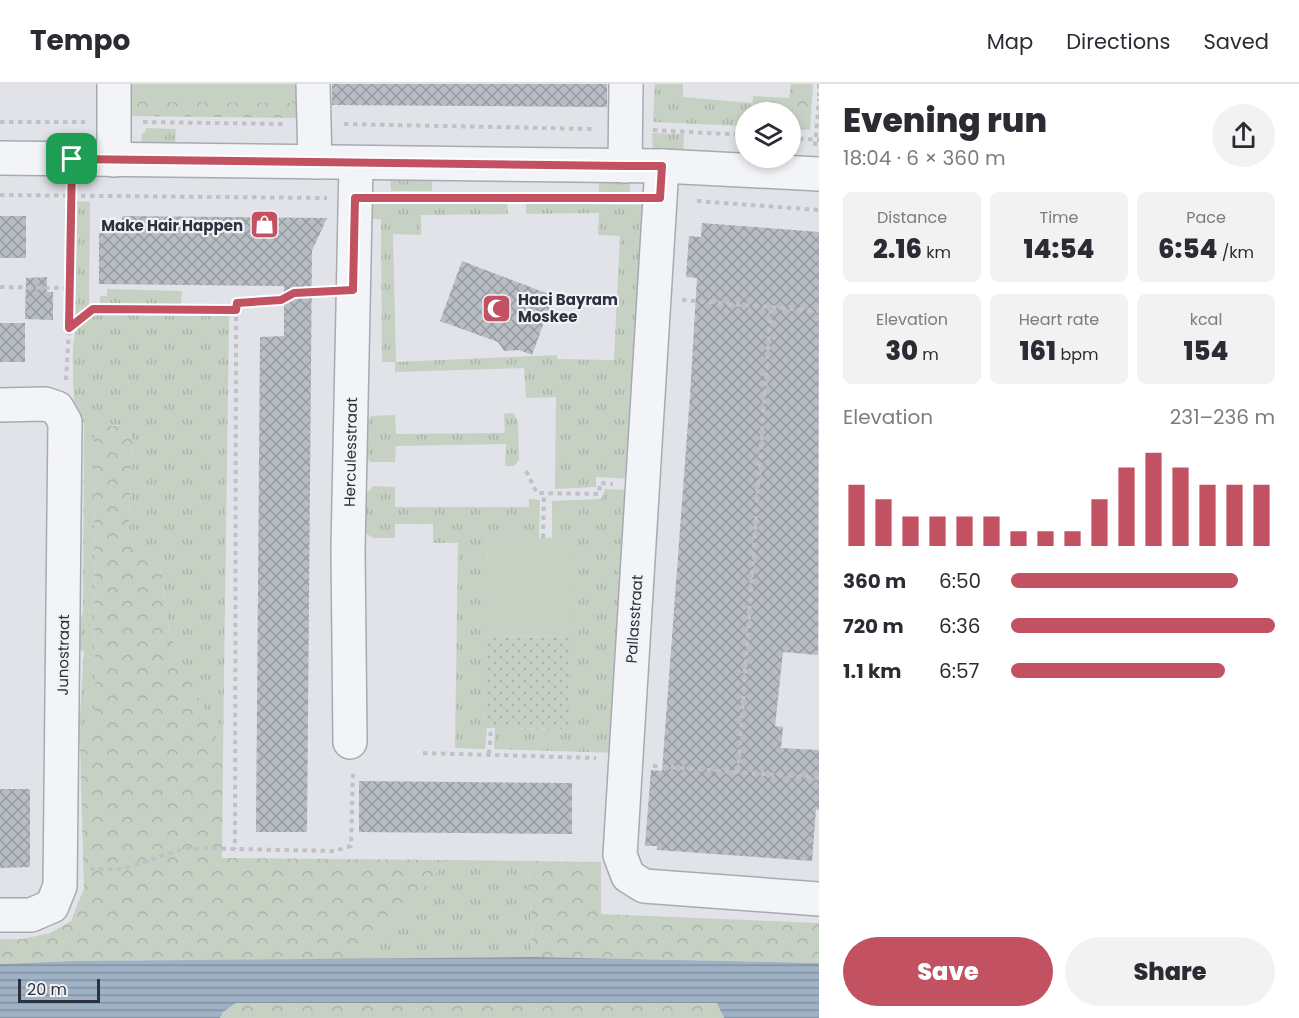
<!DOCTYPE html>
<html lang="en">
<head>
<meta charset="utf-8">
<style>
  body { margin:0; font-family:Poppins,sans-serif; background:#f2f2f3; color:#2b2b33; height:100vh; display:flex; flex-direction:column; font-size:22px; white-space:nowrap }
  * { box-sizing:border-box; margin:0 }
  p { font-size:20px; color:#7c7c81 }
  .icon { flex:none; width:33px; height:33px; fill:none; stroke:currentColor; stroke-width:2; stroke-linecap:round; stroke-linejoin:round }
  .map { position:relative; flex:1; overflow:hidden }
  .panel { display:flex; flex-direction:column; background:#fff; width:480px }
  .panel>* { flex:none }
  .tools { position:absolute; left:735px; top:18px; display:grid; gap:12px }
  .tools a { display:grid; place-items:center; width:66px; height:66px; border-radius:50%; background:#fff; box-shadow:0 3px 9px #0003; font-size:30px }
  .scale { position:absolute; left:18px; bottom:15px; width:82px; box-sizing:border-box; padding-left:6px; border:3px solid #2b313e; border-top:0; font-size:16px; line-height:21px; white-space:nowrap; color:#2b313e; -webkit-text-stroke:4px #f0f2f6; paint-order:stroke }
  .pin { position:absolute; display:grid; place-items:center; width:51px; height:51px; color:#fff; margin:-26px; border-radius:12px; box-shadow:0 3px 9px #0006 }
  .round { display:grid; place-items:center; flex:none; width:63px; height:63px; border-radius:32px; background:#f2f2f3 }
  .summary { display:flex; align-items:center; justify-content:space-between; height:102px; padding:0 24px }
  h1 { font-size:33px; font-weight:800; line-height:45px }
  .metrics { display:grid; grid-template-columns:repeat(3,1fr); gap:9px; height:102px; padding:6px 24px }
  .metrics div { display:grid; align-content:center; border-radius:9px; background:#f2f2f3; text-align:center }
  .metrics b { font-size:26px; font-weight:800 }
  .metrics small { font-size:16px; font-weight:400 }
  .metrics p { font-size:16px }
  .chart { height:168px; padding:12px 24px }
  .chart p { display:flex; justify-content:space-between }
  .chart svg { width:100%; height:108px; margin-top:6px; stroke:#c25161; stroke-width:6 }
  .action { display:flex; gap:12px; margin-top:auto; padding:12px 24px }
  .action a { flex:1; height:69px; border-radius:36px; background:#c25161; color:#fff; font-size:24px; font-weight:800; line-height:69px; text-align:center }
  .action a+a { background:#f2f2f3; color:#2b2b33 }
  ul { padding:0 24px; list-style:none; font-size:20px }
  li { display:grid; grid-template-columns:96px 72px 1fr; align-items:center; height:45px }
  li i { height:15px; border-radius:8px; background:#c25161 }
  header { display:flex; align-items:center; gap:36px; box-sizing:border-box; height:84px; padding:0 30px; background:#fff; border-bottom:2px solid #e1e1e2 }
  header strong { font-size:28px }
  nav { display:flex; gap:33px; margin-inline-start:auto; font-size:21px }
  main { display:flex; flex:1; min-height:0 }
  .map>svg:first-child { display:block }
  .grass { fill:url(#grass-tufts) }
  .forest { fill:url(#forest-crowns) }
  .park { fill:url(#park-dots) }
  .pitch { fill:#c6d1c3 }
  .water { fill:url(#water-rules) }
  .building { fill:url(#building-cross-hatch) }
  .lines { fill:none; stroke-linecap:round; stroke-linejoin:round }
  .minor-casing { stroke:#a7aab2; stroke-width:36 }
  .path { stroke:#bfc1c7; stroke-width:4; stroke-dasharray:4.5 4.5; stroke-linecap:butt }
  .minor { stroke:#f3f4f7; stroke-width:33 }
  .route-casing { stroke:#fff; stroke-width:12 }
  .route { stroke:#c25161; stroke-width:8 }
  .labels { text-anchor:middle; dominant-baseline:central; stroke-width:4.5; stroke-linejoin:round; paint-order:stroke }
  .poi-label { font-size:15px; font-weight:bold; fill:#2b313e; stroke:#f0f2f6; text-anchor:end }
  .street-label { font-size:15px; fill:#2b313e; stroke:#f0f2f6 }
</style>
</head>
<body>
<header>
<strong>Tempo</strong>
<nav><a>Map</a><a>Directions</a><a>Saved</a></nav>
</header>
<main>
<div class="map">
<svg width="819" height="934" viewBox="0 0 819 934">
  <defs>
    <pattern id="grass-tufts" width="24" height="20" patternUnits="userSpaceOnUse" patternTransform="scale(1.5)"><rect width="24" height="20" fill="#c6d1c3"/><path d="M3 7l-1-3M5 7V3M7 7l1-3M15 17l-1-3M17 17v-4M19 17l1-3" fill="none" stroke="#aab4a9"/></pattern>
    <pattern id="forest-crowns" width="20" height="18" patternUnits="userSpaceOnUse" patternTransform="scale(1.5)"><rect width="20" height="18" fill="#c6d1c3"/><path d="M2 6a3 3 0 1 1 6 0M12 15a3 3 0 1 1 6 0" fill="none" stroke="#aab4a9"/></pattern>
    <pattern id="park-dots" width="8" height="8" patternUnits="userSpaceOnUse" patternTransform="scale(1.5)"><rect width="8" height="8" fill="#c6d1c3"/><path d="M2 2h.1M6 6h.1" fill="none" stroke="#aab4a9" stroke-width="1.8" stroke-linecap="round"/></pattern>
    <pattern id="water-rules" width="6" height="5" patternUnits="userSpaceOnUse" patternTransform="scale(1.5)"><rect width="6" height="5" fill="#9fb1c5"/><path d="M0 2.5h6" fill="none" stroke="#8291a1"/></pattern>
    <pattern id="building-cross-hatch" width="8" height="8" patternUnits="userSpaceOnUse" patternTransform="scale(1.5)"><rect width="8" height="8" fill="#b8bdc4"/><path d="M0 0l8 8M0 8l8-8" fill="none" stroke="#969aa1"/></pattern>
  </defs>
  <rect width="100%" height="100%" fill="#e1e3e8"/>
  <path class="grass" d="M655 0H683V13L752 19V28H746L745 42 653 38Z
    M146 44 176 45 175 64 141 63 142 49H145Z
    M652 49 684 50 683 69 653 67Z
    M390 89 432 90V107H391Z
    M630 91V110H599V93Z
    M77 117 90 118 89 224 75 234Z
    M364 119H507L508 130 421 131V151L393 150 396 278 557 271V275L614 276 620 152 598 151 599 129 526 130V119L650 121 633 395 596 393V403L555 405 556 313 526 314 524 284 395 288V278H382L381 135H365Z
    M107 205 182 207 181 221 100 220V212H107Z
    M91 231 229 232 223 668 169 548 162 491 151 469 128 451 133 356 126 341H112L94 350 95 648 80 661 73 640 72 630H80L84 567 76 566 75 552 83 528 84 338 75 337C75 319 69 258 77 245 80 240 87 236 91 231Z
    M513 329 518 337 519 376 514 382H505L506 360 396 362 395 378H370C358 361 360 349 371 332L395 331 396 350 505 349 504 330Z
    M373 402 395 403V423H529V415L540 416 539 454 488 453 484 644H487L485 665 455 664 458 459H433V440H395V454H373L364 448 363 413Z
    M605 405 629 406 617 669 494 665 495 644 569 645 570 454H552V417L601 415Z
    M448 776 529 777 532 873 359 875Z"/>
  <path class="forest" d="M126 0H306V34L126 32Z
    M791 0H813L810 46 791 44 790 28H752L753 12 789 14Z
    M126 341 133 356 128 451 151 469 162 491 169 548 223 668 222 774 448 776 359 875 72 877 0 880V855H22L50 849 71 837 84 804 80 661 95 648 94 350 109 342Z
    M529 777 601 778V830L819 839V879L532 873Z
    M425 918 718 919 724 934H220L223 928 236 919Z"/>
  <path class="park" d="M485 552 570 553 569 645 484 644Z"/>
  <path class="pitch" d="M139 0H292V19L140 18Z
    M488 453 570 454V553L485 552Z"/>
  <path class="water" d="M532 873 819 879V934H724L717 919H236L223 928 220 934H0V880L72 877Z"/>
  <path class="building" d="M332 0H607V23L332 21Z
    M0 132H26V174H0Z
    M123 132 327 134 312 167 307 748H256L260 253 284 252V202L99 200V149H115Z
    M702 139 819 148 818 571 783 568 775 642 783 643 781 664 819 666V726L816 725 812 777 657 766V762H645L651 686 662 687 690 311 697 194 686 193 689 152 701 153Z
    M462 177 554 212 532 271 519 266 504 267 498 258 440 237Z
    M47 193V208H53V236L25 235 26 194Z
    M0 239H25V278H0Z
    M359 697 572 699V750L359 748Z
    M0 705H30V783L0 784Z"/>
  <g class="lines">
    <defs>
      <g id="minor">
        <path d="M114 0V76"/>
        <path d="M313 0 315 78"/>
        <path d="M0 74 662 82 819 90"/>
        <path d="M625 82 626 0"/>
        <path d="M662 82 620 771 628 792 644 802 819 815"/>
        <path d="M0 321 45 320 57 324 65 338 60 802 52 822 31 831H0"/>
        <path id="s1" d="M350 658 348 465 356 79"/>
      </g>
    </defs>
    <use href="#minor" class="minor-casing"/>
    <path class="path" d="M819 0V12
      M0 38H85
      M143 38 286 40
      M344 40 595 45
      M653 46 746 51
      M790 54 819 56
      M815 62 819 15
      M0 111 327 114
      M385 114H582
      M697 117 819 126
      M0 203 69 204
      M682 216 819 227
      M236 227 237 220 281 216 294 209 325 207
      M69 245 93 225 236 227 235 765
      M66 296 69 245 71 103
      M526 387 537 409 599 410 600 399 613 400
      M543 454 544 409
      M423 669 596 674
      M489 670 491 644
      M653 682 819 694
      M738 688 771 222
      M90 785H123L185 764 335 767 351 762 353 687"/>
    <use href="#minor" class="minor"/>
  </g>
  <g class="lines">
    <defs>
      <path id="route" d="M72 75 625 82H662L660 114H355L353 206 294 209 281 216 237 219 236 226 93 225 69 244Z"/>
    </defs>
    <use href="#route" class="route-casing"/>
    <use href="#route" class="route"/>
  </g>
  <defs>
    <symbol id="shop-square" viewBox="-11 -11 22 22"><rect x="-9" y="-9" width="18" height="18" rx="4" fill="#c25161" stroke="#f0f2f6"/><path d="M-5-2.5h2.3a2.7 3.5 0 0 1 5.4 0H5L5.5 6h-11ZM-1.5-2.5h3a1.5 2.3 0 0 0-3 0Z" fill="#fff"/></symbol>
    <symbol id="mosque-square" viewBox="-11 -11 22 22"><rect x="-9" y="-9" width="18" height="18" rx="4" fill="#c25161" stroke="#f0f2f6"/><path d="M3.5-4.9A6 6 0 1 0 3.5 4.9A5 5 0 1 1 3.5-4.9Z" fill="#fff"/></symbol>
  </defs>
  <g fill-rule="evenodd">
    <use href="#shop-square" x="248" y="124" width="33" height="33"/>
    <use href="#mosque-square" x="480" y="208" width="33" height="33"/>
  </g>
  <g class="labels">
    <g class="poi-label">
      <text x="243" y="141">Make Hair Happen</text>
      <text x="518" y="215" text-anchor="start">Haci Bayram<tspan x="518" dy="17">Moskee</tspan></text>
    </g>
    <g class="street-label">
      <text stroke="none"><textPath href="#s1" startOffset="290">Herculesstraat</textPath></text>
      <text transform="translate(634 535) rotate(-86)">Pallasstraat</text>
      <text transform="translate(63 571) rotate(-89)">Junostraat</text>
    </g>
  </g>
</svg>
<div class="tools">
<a><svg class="icon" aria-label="layers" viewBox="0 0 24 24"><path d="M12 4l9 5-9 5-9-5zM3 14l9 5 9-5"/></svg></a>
</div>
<div class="scale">20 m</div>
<div class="pin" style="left:72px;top:75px;background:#1e9e55"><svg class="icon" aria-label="arrive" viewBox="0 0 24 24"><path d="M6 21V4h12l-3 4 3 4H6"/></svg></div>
</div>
<section class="panel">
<div class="summary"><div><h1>Evening run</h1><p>18:04 · 6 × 360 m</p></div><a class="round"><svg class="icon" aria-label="share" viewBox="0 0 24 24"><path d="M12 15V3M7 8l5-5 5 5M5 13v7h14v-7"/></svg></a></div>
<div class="metrics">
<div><p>Distance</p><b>2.16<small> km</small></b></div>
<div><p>Time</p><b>14:54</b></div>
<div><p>Pace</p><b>6:54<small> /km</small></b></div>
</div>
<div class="metrics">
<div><p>Elevation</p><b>30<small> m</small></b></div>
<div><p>Heart rate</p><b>161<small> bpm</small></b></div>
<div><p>kcal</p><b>154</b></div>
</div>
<div class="chart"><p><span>Elevation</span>231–236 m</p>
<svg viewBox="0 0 160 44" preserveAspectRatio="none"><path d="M5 44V19M15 44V25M25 44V32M35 44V32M45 44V32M55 44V32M65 44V38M75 44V38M85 44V38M95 44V25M105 44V12M115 44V6M125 44V12M135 44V19M145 44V19M155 44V19"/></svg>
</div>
<ul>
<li><b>360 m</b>6:50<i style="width:86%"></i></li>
<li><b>720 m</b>6:36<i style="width:100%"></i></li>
<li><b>1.1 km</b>6:57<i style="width:81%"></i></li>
</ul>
<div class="action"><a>Save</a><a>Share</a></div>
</section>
</main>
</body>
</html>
